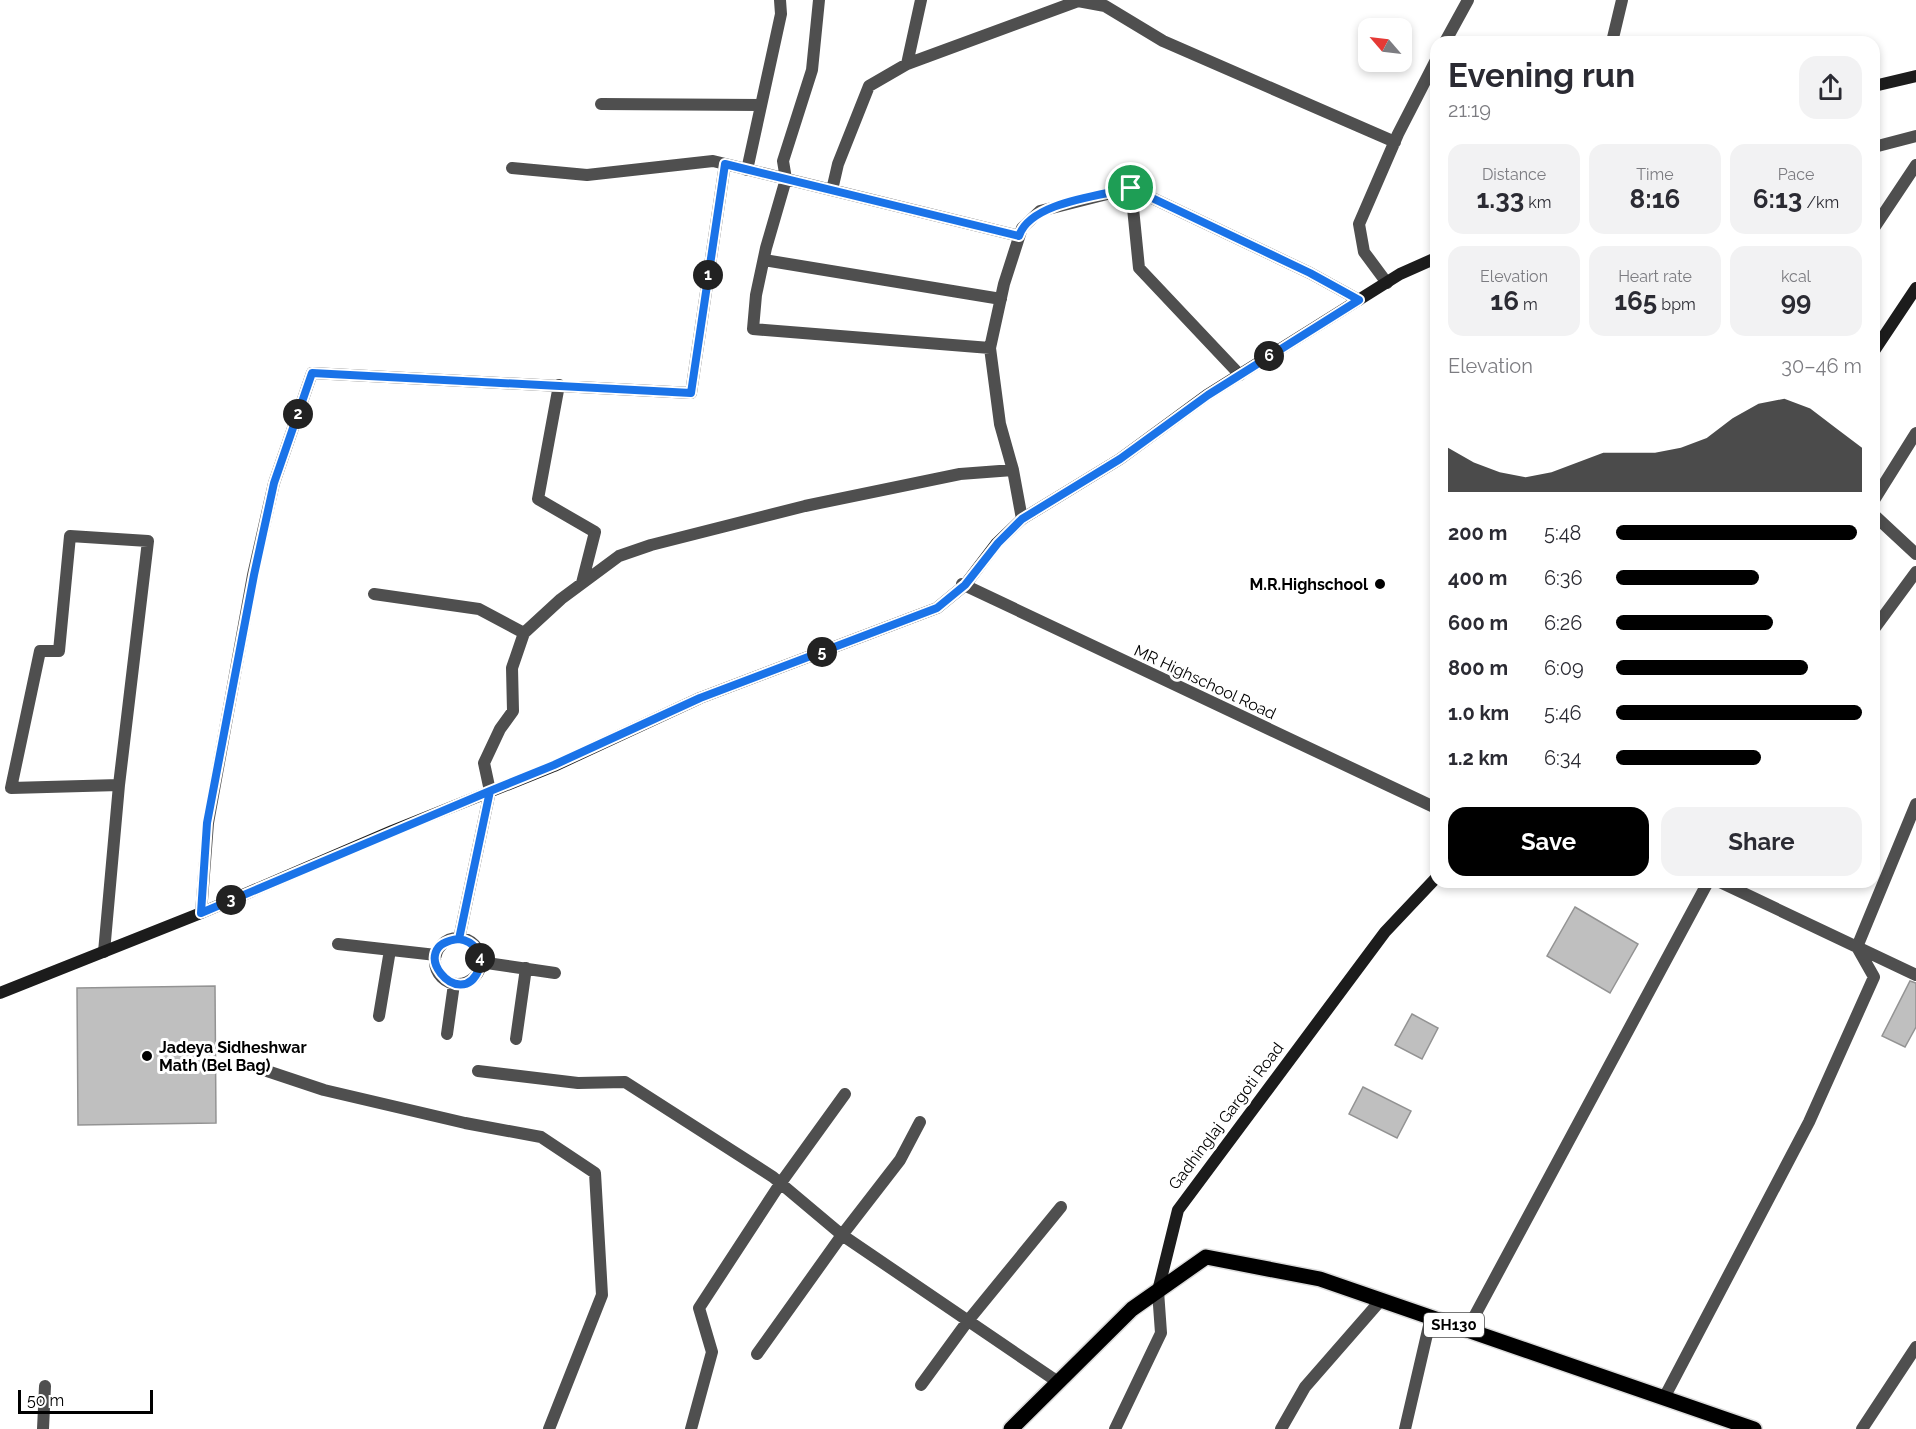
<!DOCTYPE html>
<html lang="en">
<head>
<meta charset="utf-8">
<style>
  body { margin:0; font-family:Raleway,sans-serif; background:#f2f2f3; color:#2b2b33; height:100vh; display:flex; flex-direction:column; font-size:22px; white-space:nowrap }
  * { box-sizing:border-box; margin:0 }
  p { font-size:20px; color:#7c7c81 }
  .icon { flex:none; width:33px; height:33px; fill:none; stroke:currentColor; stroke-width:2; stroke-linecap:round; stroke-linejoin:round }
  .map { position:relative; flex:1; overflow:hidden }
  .drawer { position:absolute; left:1430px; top:36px; width:450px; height:852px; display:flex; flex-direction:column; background:#fff; border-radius:18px; box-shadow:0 3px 9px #0003 }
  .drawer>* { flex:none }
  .needle { width:39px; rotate:298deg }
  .tools { position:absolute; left:1358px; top:18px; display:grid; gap:12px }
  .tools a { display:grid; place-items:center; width:54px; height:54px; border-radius:12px; background:#fff; box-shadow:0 3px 9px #0003; font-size:30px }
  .scale { position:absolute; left:18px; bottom:15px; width:135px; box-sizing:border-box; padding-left:6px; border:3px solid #000; border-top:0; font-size:16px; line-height:21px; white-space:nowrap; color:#000; -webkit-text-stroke:4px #fff; paint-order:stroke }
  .pin { position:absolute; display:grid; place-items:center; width:51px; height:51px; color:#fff; margin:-26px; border:3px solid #fff; border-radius:50%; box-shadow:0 2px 6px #0007 }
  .km { position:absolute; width:30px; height:30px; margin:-15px; border-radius:50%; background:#222; color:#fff; font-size:16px; line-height:30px; text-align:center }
  .round { display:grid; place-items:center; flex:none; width:63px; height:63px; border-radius:18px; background:#f2f2f3 }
  .summary { display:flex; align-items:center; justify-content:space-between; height:102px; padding:0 18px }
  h1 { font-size:33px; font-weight:700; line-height:45px }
  .metrics { display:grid; grid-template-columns:repeat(3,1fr); gap:9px; height:102px; padding:6px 18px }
  .metrics div { display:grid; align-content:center; border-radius:15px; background:#f2f2f3; text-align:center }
  .metrics b { font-size:26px; font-weight:700 }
  .metrics small { font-size:16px; font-weight:400 }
  .metrics p { font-size:16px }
  .chart { height:168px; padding:12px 18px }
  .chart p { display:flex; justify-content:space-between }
  .chart svg { width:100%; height:108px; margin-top:6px; fill:#000; opacity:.7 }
  .cta { display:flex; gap:12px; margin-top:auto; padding:12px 18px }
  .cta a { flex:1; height:69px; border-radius:18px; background:#000; color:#fff; font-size:24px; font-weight:700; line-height:69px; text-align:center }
  .cta a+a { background:#f2f2f3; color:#2b2b33 }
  ul { padding:0 18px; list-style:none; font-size:20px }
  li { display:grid; grid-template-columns:96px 72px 1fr; align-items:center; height:45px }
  li i { height:15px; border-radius:8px; background:#000 }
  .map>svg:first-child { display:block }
  .building { fill:#bfbfbf; stroke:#939393; stroke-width:1.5 }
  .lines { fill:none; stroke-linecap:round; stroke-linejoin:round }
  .primary-casing { stroke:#dbdbdb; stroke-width:18 }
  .street { stroke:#4f4f4f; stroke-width:12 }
  .secondary { stroke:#1c1c1c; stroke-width:12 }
  .primary { stroke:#000; stroke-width:15 }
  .route-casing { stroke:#fff; stroke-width:12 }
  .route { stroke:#1a73e8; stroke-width:8 }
  .poi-dot { fill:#000; stroke:#fff; stroke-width:2 }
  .labels { text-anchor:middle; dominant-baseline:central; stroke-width:6; stroke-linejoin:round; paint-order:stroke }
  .shield { fill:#fff; stroke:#4c4c4c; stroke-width:1.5 }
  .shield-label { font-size:15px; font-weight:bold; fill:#000 }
  .poi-label { font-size:16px; font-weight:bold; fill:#000; stroke:#fff; text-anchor:end }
  .street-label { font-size:16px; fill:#000; stroke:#fff }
</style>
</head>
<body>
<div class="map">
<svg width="1916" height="1429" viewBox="0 0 1916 1429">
  <rect width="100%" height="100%" fill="#fff"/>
  <path class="building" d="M1575 907 1638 944 1610 993 1547 956Z
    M1910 981 1916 983V1027L1905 1047 1882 1036Z
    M215 986 216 1123 78 1125 77 988Z
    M1412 1014 1438 1028 1422 1059 1395 1045Z
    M1363 1087 1411 1111 1397 1138 1349 1114Z"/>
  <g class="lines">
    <defs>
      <path id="primary" d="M1011 1429 1132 1309 1206 1257 1320 1279 1754 1429"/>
    </defs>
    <use href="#primary" class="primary-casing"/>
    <path class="street" d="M819 0 812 70 783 161 786 179 766 248 756 295 753 329 990 348
      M1445 42 1468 0
      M1612 42 1622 0
      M907 64 921 0
      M601 104 761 105
      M1874 147 1916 136
      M512 168 587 175 713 161 1019 236
      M747 170 781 14 780 0
      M1131 188 1310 273 1359 300
      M832 190 838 164 869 86 907 64 1078 1 1105 6 1163 41 1395 142
      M1874 228 1916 165
      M764 260 1001 299
      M1387 283 1364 252 1359 224 1398 134 1436 60
      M559 385 538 499 595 532 582 583
      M1874 500 1916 433
      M1874 515 1916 554
      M1022 519 1013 470 1000 424 990 348 1004 284 1022 228 1040 211 1131 188 1139 268 1240 375
      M962 584 1436 808
      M374 594 479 609 524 633
      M1874 629 1916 572
      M1720 882 1916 975
      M201 913 208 823 253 575 274 483 312 373 691 393 725 164
      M435 961a23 23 0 1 1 46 0a23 23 0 1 1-46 0Z
      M459 939 490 791 484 763 500 729 513 711 512 668 524 633 561 599 619 556 651 545 805 506 960 474 1013 470
      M338 944 436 955
      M104 952 119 785 11 788 40 651H59L70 536 148 541 119 785
      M480 962 555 973
      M379 1016 390 950
      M447 1034 454 984
      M516 1039 526 968
      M258 1068 324 1090 465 1123 541 1137 595 1173 602 1295 549 1429
      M478 1071 578 1083 625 1082 773 1177 842 1235 1058 1382
      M1467 1330 1708 882
      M757 1354 842 1235 900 1160 920 1122
      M921 1385 967 1322 1061 1207
      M1664 1398 1809 1122 1874 977 1857 947 1916 804
      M43 1429 45 1386
      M691 1429 712 1352 699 1308 780 1184 845 1094
      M1115 1429 1161 1333 1158 1291
      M1281 1429 1305 1387 1381 1300
      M1405 1429 1431 1317
      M1862 1429 1916 1347"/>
    <path class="secondary" d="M1874 86 1916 76
      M1874 351 1916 288
      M0 993 201 913 392 831 554 766 700 698 937 608 965 585 997 543 1022 519 1120 459 1207 395 1400 274 1436 258
      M1158 1291 1178 1210 1385 932 1436 878"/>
    <use href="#primary" class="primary"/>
  </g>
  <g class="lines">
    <defs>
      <path id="route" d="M1131 188C1100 196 1030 202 1019 236L725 164 691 393 312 373 274 483 254 575 207 823 201 913 490 791 459 939C402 945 461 1015 479 969 485 954 473 941 459 939L490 791 554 765 700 698 937 608 965 585 998 543 1022 519 1120 459 1208 395 1359 300 1310 273 1131 188"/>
    </defs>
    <use href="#route" class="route-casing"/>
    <use href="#route" class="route"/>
  </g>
  <g class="poi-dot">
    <circle cx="1380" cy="584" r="6"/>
    <circle cx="147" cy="1056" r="6"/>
  </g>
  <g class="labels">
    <rect class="shield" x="1424" y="1313" width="60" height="24" rx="4.5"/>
    <g class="shield-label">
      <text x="1454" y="1325">SH130</text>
    </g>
    <g class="poi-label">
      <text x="1368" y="584">M.R.Highschool</text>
      <text x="159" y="1047" text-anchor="start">Jadeya Sidheshwar<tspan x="159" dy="18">Math (Bel Bag)</tspan></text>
    </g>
    <g class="street-label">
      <text transform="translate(1205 682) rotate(25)">MR Highschool Road</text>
      <text transform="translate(1226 1116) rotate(-53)">Gadhinglaj Gargoti Road</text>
    </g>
  </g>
</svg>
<div class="tools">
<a><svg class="needle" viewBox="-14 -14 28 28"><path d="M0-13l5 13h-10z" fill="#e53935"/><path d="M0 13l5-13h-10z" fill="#7c7c81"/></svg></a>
</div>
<div class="scale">50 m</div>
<div class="pin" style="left:1131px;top:188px;background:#1e9e55"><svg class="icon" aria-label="arrive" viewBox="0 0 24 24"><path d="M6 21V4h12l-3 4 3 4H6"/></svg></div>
<b class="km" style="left:708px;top:275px">1</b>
<b class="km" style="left:298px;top:414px">2</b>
<b class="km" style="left:231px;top:900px">3</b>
<b class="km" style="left:480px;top:958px">4</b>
<b class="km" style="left:822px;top:652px">5</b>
<b class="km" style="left:1269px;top:356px">6</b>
<section class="drawer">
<div class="summary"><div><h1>Evening run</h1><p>21:19</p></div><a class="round"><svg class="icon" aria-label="share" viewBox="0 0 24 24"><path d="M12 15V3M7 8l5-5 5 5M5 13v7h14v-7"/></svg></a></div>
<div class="metrics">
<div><p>Distance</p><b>1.33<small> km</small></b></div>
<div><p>Time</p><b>8:16</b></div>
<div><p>Pace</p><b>6:13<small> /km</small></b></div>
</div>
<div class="metrics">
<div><p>Elevation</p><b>16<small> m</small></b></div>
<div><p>Heart rate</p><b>165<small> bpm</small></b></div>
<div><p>kcal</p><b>99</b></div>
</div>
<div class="chart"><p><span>Elevation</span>30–46 m</p>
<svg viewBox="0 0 160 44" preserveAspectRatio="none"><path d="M0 44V26L10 32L20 36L30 38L40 36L50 32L60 28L70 28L80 28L90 26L100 22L110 14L120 8L130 6L140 10L150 18L160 26V44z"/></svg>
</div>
<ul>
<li><b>200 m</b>5:48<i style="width:98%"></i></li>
<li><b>400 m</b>6:36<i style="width:58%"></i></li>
<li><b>600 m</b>6:26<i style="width:64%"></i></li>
<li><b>800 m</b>6:09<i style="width:78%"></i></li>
<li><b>1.0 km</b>5:46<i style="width:100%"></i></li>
<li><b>1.2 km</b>6:34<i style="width:59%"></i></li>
</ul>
<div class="cta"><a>Save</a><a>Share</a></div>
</section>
</div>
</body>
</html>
